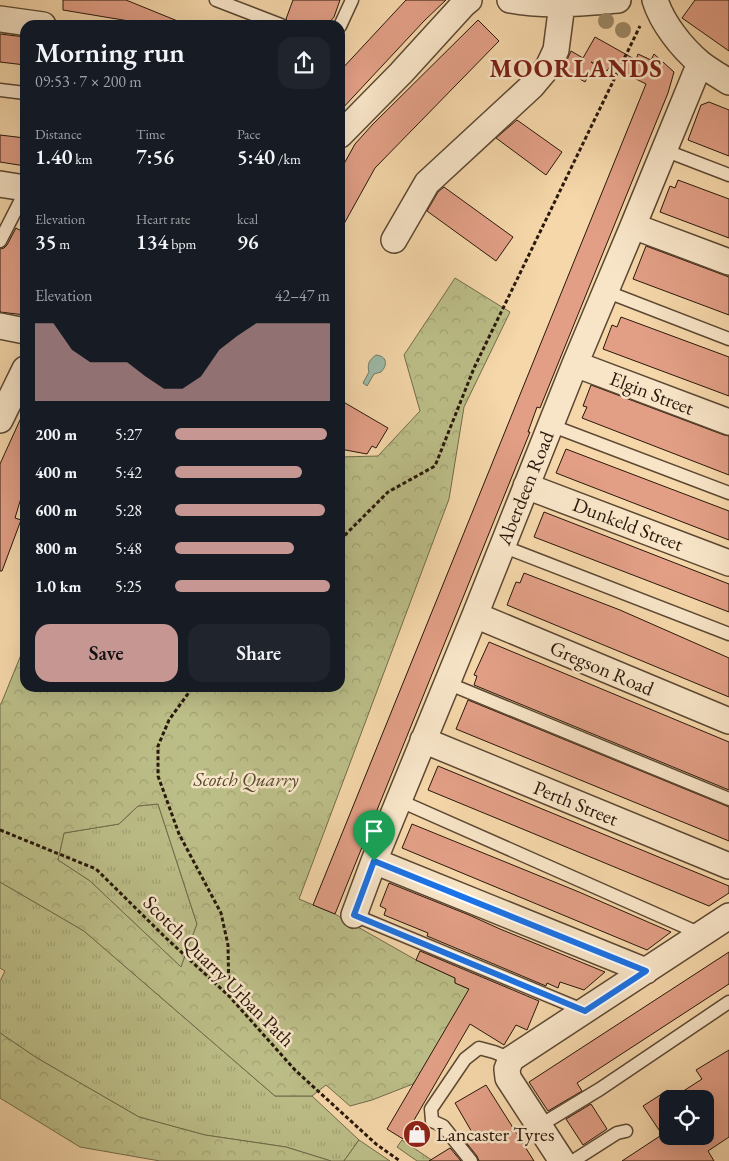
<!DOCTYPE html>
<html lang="en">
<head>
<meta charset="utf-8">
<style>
  body { margin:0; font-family:"EB Garamond",serif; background:#20242c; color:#f1f3f6; height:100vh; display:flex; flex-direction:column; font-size:19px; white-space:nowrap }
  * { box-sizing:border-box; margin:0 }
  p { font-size:16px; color:#9ea1a6 }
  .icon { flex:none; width:28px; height:28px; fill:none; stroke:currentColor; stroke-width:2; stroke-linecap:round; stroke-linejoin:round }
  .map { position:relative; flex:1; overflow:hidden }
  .sheet { position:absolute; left:20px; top:20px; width:325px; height:672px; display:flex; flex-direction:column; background:#171b24; border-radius:15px; box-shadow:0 5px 20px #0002 }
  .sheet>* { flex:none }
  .tools { position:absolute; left:659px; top:1090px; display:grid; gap:10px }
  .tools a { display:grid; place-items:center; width:55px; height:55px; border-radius:10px; background:#171b24; box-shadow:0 5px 20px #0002; font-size:25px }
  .pin { position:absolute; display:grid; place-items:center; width:42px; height:42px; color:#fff; margin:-51px -21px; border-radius:50% 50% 50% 0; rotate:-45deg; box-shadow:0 0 5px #0007 }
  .pin .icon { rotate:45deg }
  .round { display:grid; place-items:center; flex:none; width:52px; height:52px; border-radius:15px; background:#20242c }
  .summary { display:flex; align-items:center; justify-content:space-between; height:85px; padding:0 15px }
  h1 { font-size:28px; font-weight:600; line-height:38px }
  .figures { display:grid; grid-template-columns:repeat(3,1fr); gap:8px; height:85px; padding:5px 15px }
  .figures div { display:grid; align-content:center }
  .figures b { font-size:21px; font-weight:600 }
  .figures small { font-size:14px; font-weight:400 }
  .figures p { font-size:14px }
  .chart { height:140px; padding:10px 15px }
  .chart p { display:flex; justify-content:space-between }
  .chart svg { width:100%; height:90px; margin-top:5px; fill:#c59692; opacity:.7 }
  .button { display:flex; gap:10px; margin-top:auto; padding:10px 15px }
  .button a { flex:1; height:58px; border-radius:15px; background:#c59692; color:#111; font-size:20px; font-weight:600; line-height:58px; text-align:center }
  .button a+a { background:#20242c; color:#f1f3f6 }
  ul { padding:0 15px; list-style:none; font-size:16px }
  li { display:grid; grid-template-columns:80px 60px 1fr; align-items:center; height:38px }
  li i { height:12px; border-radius:6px; background:#c59692 }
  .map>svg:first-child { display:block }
  .grass { fill:url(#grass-tufts); stroke:#726b4a }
  .forest { fill:url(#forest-crowns); stroke:#726b4a; fill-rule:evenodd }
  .garden { fill:#bcbe88; stroke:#726b4a }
  .water { fill:#9cbaa8; stroke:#6e7969 }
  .building { fill:#e29f86; stroke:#29180b }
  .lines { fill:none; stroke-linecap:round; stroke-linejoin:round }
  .service-casing { stroke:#5c4833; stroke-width:15 }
  .minor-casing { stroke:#5c4833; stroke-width:28 }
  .path { stroke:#29180b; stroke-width:3; stroke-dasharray:4 2.5; stroke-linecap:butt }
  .service { stroke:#f8e5c8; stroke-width:12 }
  .minor { stroke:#f8e5c8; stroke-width:25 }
  .tree { fill:#9d8967 }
  .route-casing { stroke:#fff; stroke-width:10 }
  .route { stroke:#1a73e8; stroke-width:6 }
  .labels { text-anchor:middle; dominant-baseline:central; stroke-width:5; stroke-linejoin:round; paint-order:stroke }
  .street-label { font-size:20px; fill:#29180b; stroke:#f8e5c8 }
  .park-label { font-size:20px; font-style:italic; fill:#554a30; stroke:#f8e5c8 }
  .poi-label { font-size:20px; fill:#29180b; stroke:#f8e5c8; text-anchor:start }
  .district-label { font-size:25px; font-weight:bold; letter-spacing:1px; fill:#7a1f14; stroke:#f8e5c8 }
</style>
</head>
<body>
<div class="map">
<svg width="729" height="1161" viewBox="0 0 729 1161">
  <defs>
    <pattern id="grass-tufts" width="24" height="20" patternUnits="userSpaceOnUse" patternTransform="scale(1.25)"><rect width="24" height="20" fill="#bcbe88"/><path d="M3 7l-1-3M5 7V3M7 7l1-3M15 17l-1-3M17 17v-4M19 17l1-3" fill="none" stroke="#a2a374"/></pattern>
    <pattern id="forest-crowns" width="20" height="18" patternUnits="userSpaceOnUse" patternTransform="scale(1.25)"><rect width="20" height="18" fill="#bcbe88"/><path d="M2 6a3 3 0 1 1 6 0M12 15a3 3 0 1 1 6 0" fill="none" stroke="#a2a374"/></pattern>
  </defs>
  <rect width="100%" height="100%" fill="#f5d7aa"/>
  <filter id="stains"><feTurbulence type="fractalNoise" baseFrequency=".004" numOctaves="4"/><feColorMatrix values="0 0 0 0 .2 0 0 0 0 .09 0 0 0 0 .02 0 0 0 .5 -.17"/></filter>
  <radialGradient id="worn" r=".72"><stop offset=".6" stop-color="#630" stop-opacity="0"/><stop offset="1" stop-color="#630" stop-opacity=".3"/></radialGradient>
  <path class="grass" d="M158 804 197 924 181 967 90 881 58 860 64 833 119 824 138 806Z
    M0 882 84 931 275 1096H312L359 1140 344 1161H331L286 1147 205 1135 139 1117 37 1058 0 1033V981L5 971 0 968Z
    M402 1140 433 1161H417L397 1147Z"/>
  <path class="forest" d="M455 278 510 312 464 407 449 499 299 899 335 914 416 960 455 978V983L480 994 413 1084 372 1100 350 1106 326 1085 312 1096H275L84 931 0 882V704H1L25 645V688H340V457L378 456 420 411 404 355ZM158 804 197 924 181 967 90 881 58 860 64 833 119 824 138 806Z
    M0 1033 37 1058 139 1117 205 1135 286 1147 331 1161H160L80 1147 0 1098Z"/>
  <path class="garden" d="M359 1140 390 1161H344Z"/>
  <path class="water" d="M376 355C387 356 388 365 381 372L374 374 367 386 363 383 369 372C367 364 369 360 376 355Z"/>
  <path class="building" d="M63 0H126L180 22 179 25H153L63 10Z
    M293 0H340L334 17 327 25H297L288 21 286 19Z
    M406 0H446L424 21 340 111V71Z
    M695 0H729V51L682 18Z
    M478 20 499 41 375 168 340 231V171L355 144 373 124Z
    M0 34 25 37V65L0 62Z
    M595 37 636 60 638 54 651 60 654 54 674 72 668 93 540 408 537 407 528 432H530L335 914 313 905 646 84 610 66 607 71 591 62 595 64 585 82 563 69 571 51 583 58Z
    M709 102 729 110V156L688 140 701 105Z
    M517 120 562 152 546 175 496 138Z
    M0 135 25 138V166L0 162Z
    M678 180 729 199V238L660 212 670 186 675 188Z
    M444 187 513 237 496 261 427 211 438 192Z
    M16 228 25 233V315L0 312V249L4 248 7 245Z
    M646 246 729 277V315L633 279Z
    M621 317 729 357V396L603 349 612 325 617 327Z
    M591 385 724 435 729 436V475L582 418 587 407 583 406Z
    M340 400 388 428 376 448 372 446 367 454 340 449Z
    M25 409V485L15 518 21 520 2 571H0V464Z
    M566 449 729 511V540L556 473Z
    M544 512 729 584V612L534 537Z
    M524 573 620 610 729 658V697L507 605 516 582 520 583Z
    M489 642 729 742V790L474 685 477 676 474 675Z
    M468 700 729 807V841L456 729Z
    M438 766 729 886V893L709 906 428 790Z
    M412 824 579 892 671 932 647 950 402 848Z
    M389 883 469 915 500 929 605 972 584 990 560 982 558 988 547 983 546 986 427 936 428 933 384 915 386 909 380 906Z
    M420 951 539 1001 527 1030 516 1025 504 1045 470 1024 403 1139 387 1129 469 989 455 983V978L416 960Z
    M729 952V984L577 1083 582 1091 548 1111 529 1082Z
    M729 1050V1137L708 1151 714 1161H622L660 1136H663L643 1106 668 1090V1136H705V1099H671L702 1079 696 1070Z
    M486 1085 517 1134 534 1161H479L477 1156 464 1140 473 1134 455 1103Z
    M591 1104 607 1129 583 1145 566 1119Z
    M450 1148 461 1161H429Z"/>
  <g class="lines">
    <defs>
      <path id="service" d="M216 0 281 25
        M340 26 352 0
        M0 90 25 93
        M664 150 729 175
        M0 241 25 192
        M605 291 729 339
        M550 425 729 493
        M502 546 729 634
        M447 683 729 799
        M398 800 701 934
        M354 915 585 1011
        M539 1126 600 1089 729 1002
        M471 1161 443 1126 432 1121 431 1109 465 1059 479 1048 494 1052 511 1059
        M573 1161 617 1133 626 1131"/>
      <path id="minor" d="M510 0C546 7 582 3 618 0
        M655 0C662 23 682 48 700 63 709 70 719 76 729 82
        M0 19 43 25
        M340 135 401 73 463 5 469 0
        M0 184 25 188
        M633 226 729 262
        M394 240 427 183 532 86 548 67 556 50 562 4
        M0 326 25 331
        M575 364 729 422
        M0 420 25 369
        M526 486 729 563
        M475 615 729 721
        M423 740 729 866
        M374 861 646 971
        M354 915 374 861 475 615 575 364 633 226 700 63
        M562 1161 508 1078 507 1069 511 1059 729 916"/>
    </defs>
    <use href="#service" class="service-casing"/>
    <use href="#minor" class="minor-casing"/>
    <path class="path" d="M340 540 388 492 435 466 474 368 640 26
      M192 688 169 720 158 746V776L179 834 221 913 228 945 229 996
      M0 830 96 869 166 938 229 996 295 1070 376 1144 400 1161"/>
    <use href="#service" class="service"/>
    <use href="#minor" class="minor"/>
  </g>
  <g class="tree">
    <circle cx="606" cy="21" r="8"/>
    <circle cx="623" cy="30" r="8"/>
  </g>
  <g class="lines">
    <defs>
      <path id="route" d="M374 861 646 971 585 1011 354 915Z"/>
    </defs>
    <use href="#route" class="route-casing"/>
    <use href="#route" class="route"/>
  </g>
  <defs>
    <symbol id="shop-disc" viewBox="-11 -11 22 22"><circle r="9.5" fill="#8f2418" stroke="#f8e5c8"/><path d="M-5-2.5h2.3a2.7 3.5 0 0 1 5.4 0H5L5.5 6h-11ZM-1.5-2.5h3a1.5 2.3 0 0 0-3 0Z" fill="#fff"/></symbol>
  </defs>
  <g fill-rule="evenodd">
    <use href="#shop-disc" x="401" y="1118" width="32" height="32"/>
  </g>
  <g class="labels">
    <g class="street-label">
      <text transform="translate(652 393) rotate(21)">Elgin Street</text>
      <text transform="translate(525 488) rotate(-68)">Aberdeen Road</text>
      <text transform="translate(628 524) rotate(21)">Dunkeld Street</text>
      <text transform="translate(602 668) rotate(23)">Gregson Road</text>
      <text transform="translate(576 803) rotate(22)">Perth Street</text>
      <text transform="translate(219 971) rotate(45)">Scotch Quarry Urban Path</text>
    </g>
    <g class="park-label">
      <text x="246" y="779">Scotch Quarry</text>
    </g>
    <g class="poi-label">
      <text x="436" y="1134">Lancaster Tyres</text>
    </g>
    <g class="district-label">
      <text x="576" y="68">MOORLANDS</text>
    </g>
  </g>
  <rect width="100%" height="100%" filter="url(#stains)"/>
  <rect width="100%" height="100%" fill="url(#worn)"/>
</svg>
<div class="tools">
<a><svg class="icon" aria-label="locate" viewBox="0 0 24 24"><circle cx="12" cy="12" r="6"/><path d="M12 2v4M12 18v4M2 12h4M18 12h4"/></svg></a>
</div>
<div class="pin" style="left:374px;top:861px;background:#1e9e55"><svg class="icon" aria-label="arrive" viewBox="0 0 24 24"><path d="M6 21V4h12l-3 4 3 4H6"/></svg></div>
<section class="sheet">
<div class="summary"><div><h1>Morning run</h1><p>09:53 · 7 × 200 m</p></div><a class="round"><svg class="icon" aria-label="share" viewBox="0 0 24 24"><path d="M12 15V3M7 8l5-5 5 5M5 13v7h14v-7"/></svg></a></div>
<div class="figures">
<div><p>Distance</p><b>1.40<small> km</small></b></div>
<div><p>Time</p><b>7:56</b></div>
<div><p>Pace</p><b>5:40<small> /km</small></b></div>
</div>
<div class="figures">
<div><p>Elevation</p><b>35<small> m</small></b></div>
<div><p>Heart rate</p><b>134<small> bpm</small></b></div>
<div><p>kcal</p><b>96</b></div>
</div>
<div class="chart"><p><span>Elevation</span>42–47 m</p>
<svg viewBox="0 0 160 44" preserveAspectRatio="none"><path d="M0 44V6L10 6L20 19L30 25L40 25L50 25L60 32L70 38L80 38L90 32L100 19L110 12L120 6L130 6L140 6L150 6L160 6V44z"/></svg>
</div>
<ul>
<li><b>200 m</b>5:27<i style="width:98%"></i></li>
<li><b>400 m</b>5:42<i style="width:82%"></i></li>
<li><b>600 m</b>5:28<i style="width:97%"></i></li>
<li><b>800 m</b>5:48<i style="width:77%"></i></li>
<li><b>1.0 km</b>5:25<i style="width:100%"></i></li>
</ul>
<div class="button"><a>Save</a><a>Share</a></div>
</section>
</div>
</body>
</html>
